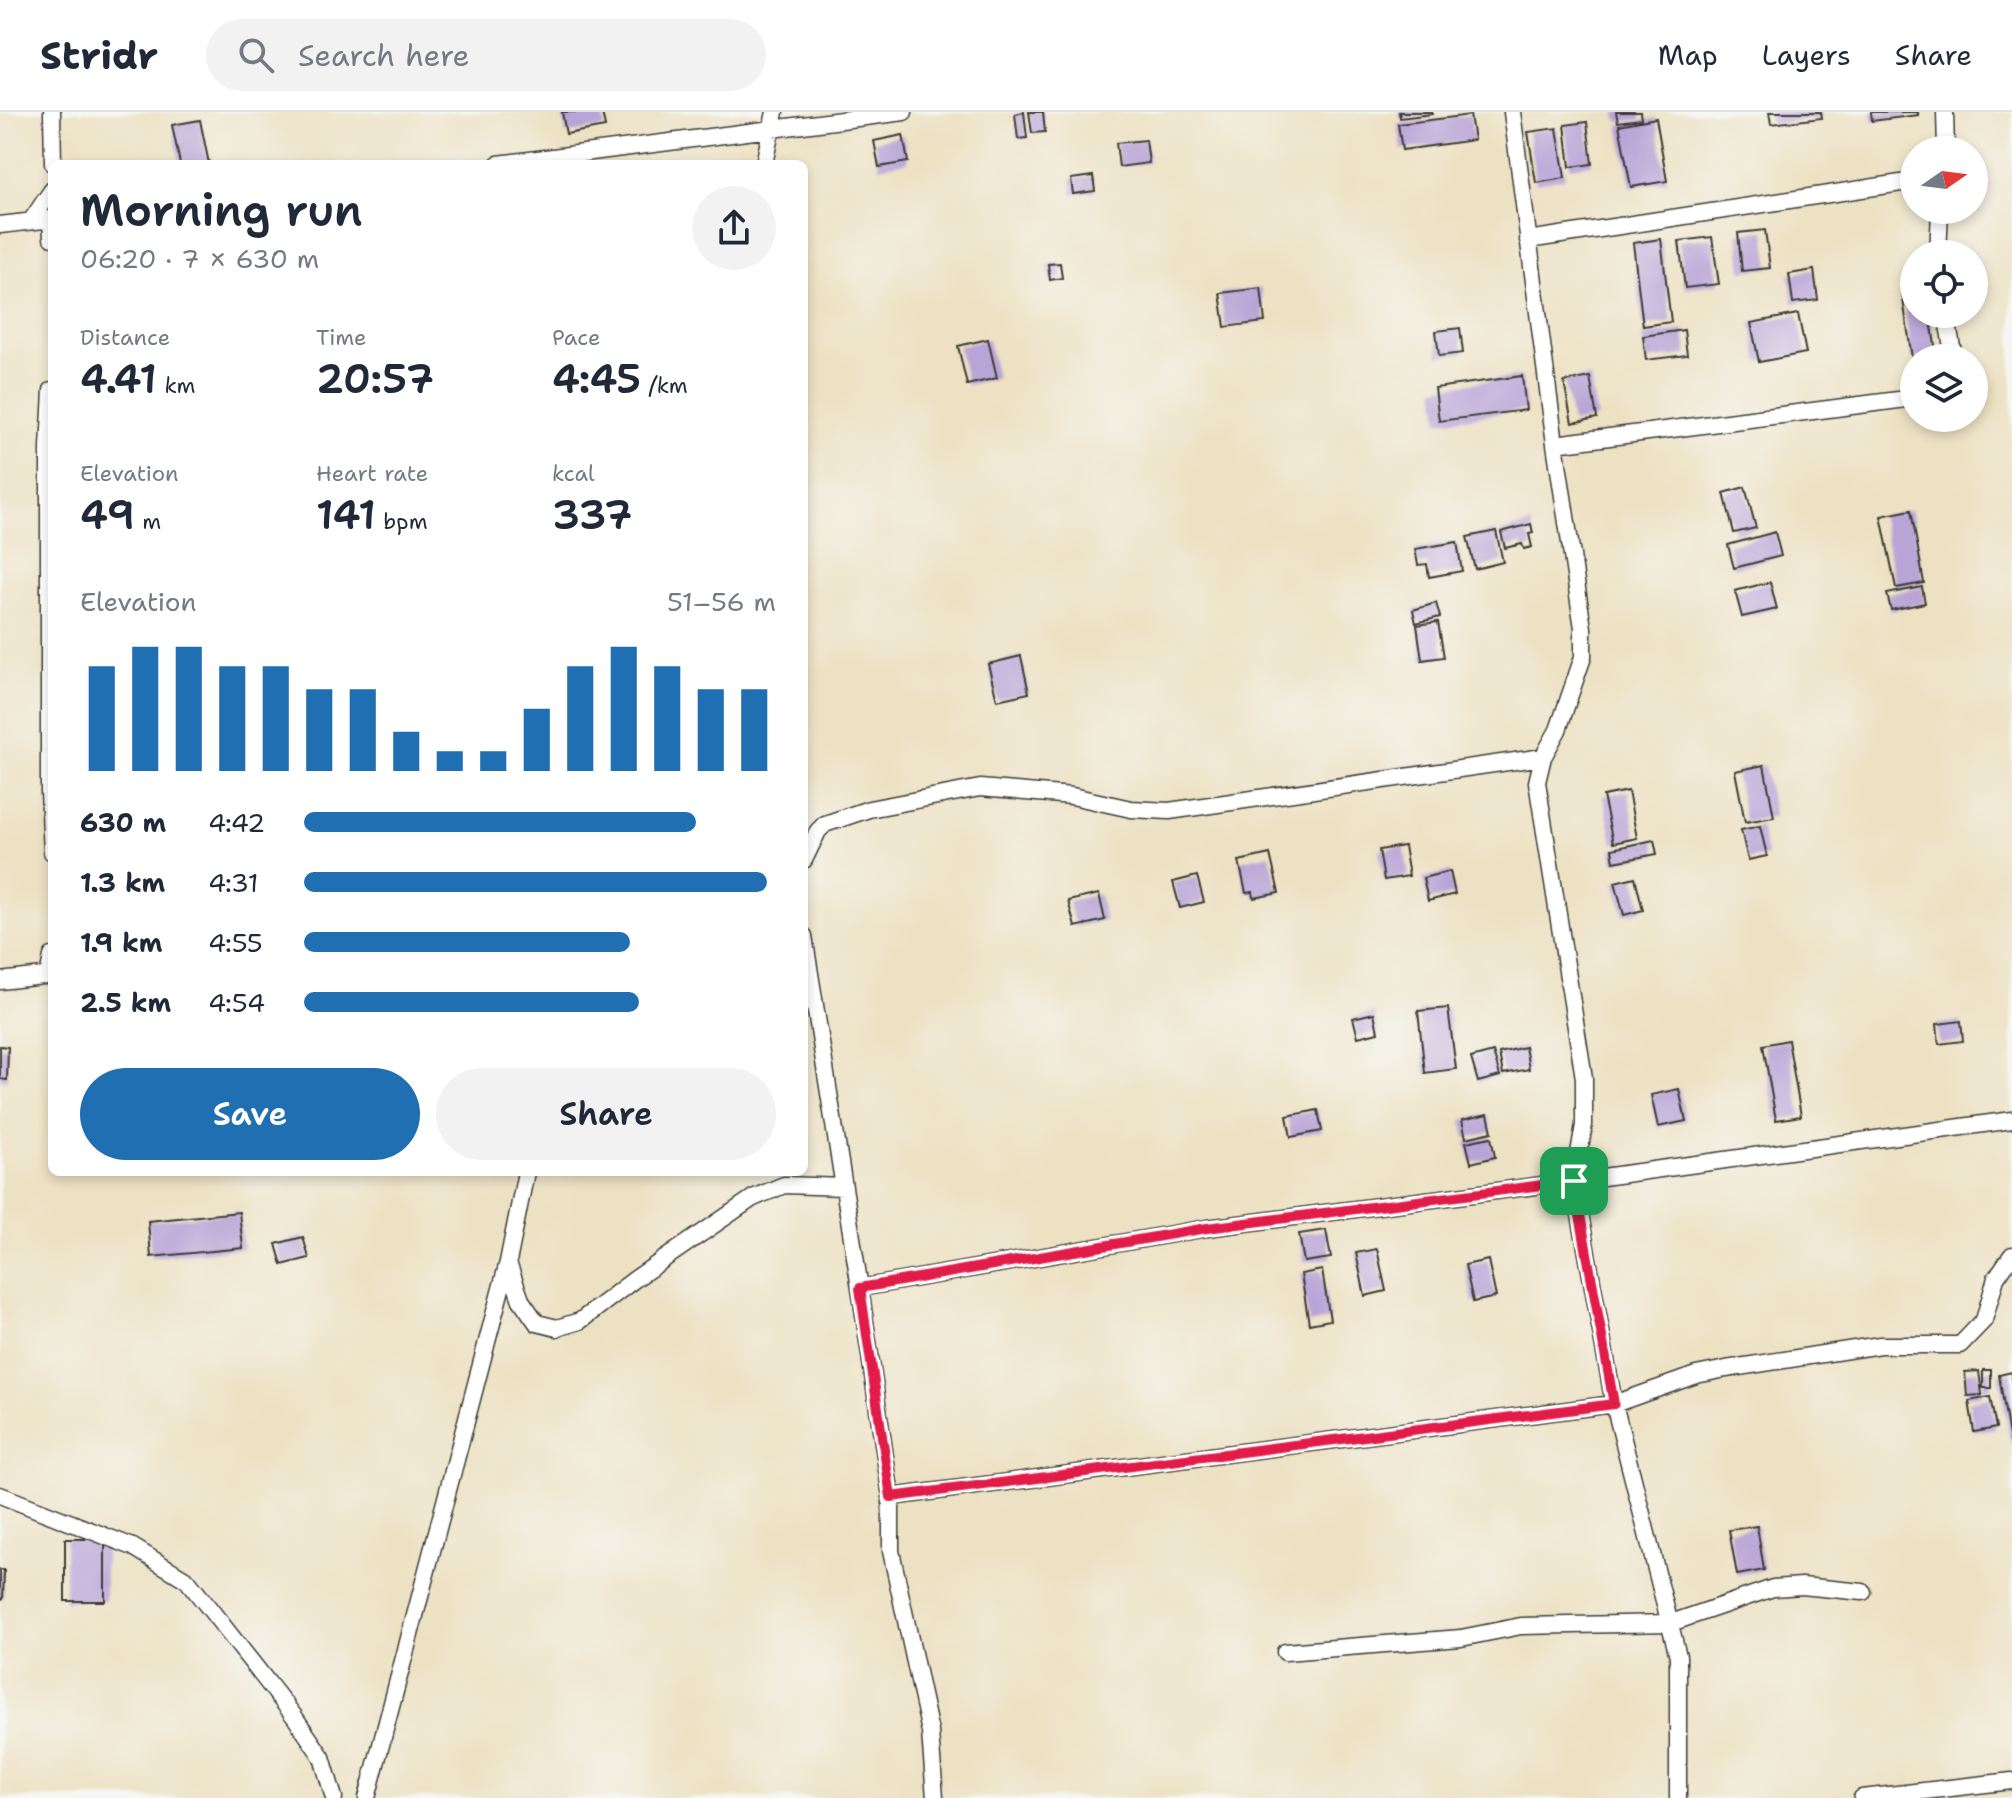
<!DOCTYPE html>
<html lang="en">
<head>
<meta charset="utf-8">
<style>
  body { margin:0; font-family:"Shantell Sans",sans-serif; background:#f2f2f3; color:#1f2937; height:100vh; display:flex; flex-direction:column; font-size:30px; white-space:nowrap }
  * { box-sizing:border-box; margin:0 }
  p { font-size:26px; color:#747a83 }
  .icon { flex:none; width:44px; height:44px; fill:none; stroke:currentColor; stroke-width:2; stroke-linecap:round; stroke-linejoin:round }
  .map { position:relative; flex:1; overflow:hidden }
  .details { position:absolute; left:48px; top:48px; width:760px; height:1016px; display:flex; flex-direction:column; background:#fff; border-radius:12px; box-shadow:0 4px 12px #0003 }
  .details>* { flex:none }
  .needle { width:52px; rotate:76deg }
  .buttons { position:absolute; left:1900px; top:24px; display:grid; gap:16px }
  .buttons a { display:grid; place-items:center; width:88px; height:88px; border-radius:50%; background:#fff; box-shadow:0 4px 12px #0003; font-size:40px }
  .pin { position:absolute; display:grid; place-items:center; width:68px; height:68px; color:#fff; margin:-34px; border-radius:16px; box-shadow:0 4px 12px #0006 }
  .round { display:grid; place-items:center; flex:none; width:84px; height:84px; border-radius:42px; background:#f2f2f3 }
  .head { display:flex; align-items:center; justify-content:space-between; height:136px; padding:0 32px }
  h1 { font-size:44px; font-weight:600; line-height:60px }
  .stats { display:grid; grid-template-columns:repeat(3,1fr); gap:12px; height:136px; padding:8px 32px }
  .stats div { display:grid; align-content:center }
  .stats b { font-size:40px; font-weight:600 }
  .stats small { font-size:22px; font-weight:400 }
  .stats p { font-size:22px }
  .chart { height:224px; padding:16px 32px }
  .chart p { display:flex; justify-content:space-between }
  .chart svg { width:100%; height:144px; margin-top:8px; stroke:#1f6fb2; stroke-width:6 }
  .primary-button { display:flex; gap:16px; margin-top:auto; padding:16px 32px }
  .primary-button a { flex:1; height:92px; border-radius:48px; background:#1f6fb2; color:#fff; font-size:32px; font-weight:600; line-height:92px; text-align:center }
  .primary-button a+a { background:#f2f2f3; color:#1f2937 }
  ul { padding:0 32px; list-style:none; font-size:26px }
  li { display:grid; grid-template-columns:128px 96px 1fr; align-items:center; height:60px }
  li i { height:20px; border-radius:10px; background:#1f6fb2 }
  header { display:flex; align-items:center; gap:48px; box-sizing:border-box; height:112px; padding:0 40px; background:#fff; border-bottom:2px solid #e0e1e3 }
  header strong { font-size:38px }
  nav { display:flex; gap:44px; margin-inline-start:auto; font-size:28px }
  .search { width:560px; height:72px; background:#f2f2f3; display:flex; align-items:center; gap:20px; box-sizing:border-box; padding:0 28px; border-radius:44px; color:#747a83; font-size:30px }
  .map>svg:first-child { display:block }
  .building { fill:#b9a4d7 }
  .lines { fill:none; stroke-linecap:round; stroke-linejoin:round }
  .street-casing { stroke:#3b3a35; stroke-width:19 }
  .street { stroke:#fff; stroke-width:16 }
  .route-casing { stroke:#fff; stroke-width:16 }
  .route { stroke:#e11d48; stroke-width:10 }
</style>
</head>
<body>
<header>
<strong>Stridr</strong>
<div class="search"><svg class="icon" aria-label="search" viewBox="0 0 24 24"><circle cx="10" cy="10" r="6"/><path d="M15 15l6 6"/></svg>Search here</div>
<nav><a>Map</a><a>Layers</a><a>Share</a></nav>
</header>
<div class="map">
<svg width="2012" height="1686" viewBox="0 0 2012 1686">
  <rect width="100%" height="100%" fill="#f6f6f2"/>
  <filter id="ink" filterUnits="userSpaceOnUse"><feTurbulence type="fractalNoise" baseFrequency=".0125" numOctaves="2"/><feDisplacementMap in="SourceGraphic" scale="16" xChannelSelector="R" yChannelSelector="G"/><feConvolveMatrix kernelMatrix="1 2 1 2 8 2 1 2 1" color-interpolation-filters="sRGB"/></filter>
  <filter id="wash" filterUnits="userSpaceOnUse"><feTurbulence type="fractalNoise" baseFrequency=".006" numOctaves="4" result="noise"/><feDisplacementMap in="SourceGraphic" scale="32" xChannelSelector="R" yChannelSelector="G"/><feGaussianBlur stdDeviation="1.8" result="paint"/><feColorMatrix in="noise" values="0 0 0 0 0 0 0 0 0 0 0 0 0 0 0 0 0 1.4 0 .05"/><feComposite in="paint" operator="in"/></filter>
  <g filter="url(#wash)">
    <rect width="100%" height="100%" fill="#ede1c3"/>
    <g id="blocks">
      <path class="building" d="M562 0H602L605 15 566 22Z
        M1024 0 1027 26 1018 27 1015 2Z
        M1029 0H1043L1045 20 1032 21Z
        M1399 0H1432V2L1400 6Z
        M1616 0H1640L1641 7 1618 10Z
        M1769 0H1821L1822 6 1771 12Z
        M1871 0H1918V3L1872 9Z
        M1470 3 1474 28 1402 38 1398 12Z
        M1656 6 1667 69 1631 75 1619 13Z
        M200 8 209 52H180L172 13Z
        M1587 10 1592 52 1570 55 1565 13Z
        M1557 16 1565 66 1536 71 1528 20Z
        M903 23 908 50 879 55 874 29Z
        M1146 28 1149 51 1119 55 1116 31Z
        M1093 64 1095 79 1073 82 1071 67Z
        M1765 118 1770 156 1742 159 1738 121Z
        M1712 125 1719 172 1685 176 1679 129Z
        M1661 127 1671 210 1643 214 1633 131Z
        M1060 151 1062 166 1050 168 1048 152Z
        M1814 158 1818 188 1793 191 1789 162Z
        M1261 176 1265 210 1225 215 1220 181Z
        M1914 180V202H1930L1937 246H1912L1902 181Z
        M1798 202 1806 241 1759 250 1751 211Z
        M1460 216 1463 241 1439 244 1436 219Z
        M1684 218 1687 243 1646 248 1643 224Z
        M988 227 997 266 967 273 958 234Z
        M1522 264 1526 298 1439 309 1435 276Z
        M1590 265 1597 306 1572 311 1564 270Z
        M1745 375 1756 416 1734 421 1724 381Z
        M1911 398 1924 471 1896 476 1881 404Z
        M1531 412 1533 421 1529 422 1532 435 1524 437 1522 432 1505 436 1501 420Z
        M1496 419 1503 450 1475 457 1467 425Z
        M1775 420 1781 444 1734 456 1728 433Z
        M1457 430 1462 459 1429 465 1427 452 1418 453 1415 437Z
        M1770 470 1777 497 1742 505 1735 479Z
        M1922 475 1925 491 1891 498 1887 482Z
        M1436 491 1440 505 1416 511 1413 498Z
        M1438 510 1444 545 1422 548 1417 513Z
        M1021 544 1029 581 997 588 988 552Z
        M1764 653 1774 705 1745 710 1735 659Z
        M1628 679 1637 726 1613 731 1603 684Z
        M1760 714 1767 744 1748 748 1741 718Z
        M1654 728 1657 742 1614 750 1612 737Z
        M1404 734 1409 764 1384 768 1379 738Z
        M1270 742 1279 781 1254 786 1253 780 1246 781 1239 749Z
        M1450 759 1455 782 1428 789 1423 766Z
        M1197 764 1204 790 1180 796 1173 770Z
        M1635 765 1643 798 1624 803 1615 770Z
        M1099 782 1105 808 1075 815 1068 789Z
        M1448 896 1456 957 1425 961 1418 899Z
        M1374 901 1378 920 1358 925 1353 906Z
        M1961 909 1963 929 1939 932 1937 912Z
        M1788 928 1801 1004 1776 1008 1763 933Z
        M0 934 8 935 7 968 0 967Z
        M1525 935 1529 957 1503 962 1499 941Z
        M1493 940 1500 964 1478 970 1471 946Z
        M1679 977 1686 1009 1658 1015 1651 983Z
        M1318 998 1322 1019 1291 1025 1287 1004Z
        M1488 1002 1492 1020 1466 1026 1462 1008Z
        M1491 1025 1495 1045 1471 1051 1466 1030Z
        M239 1100 243 1136 151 1145 148 1109Z
        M1326 1118 1331 1146 1304 1150 1299 1122Z
        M303 1125 309 1146 282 1153 276 1132Z
        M1377 1137 1386 1179 1365 1184 1356 1141Z
        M1488 1148 1496 1185 1473 1190 1465 1153Z
        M1322 1158 1330 1208 1309 1212 1301 1162Z
        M1983 1258H1991V1276H1983Z
        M1979 1259 1982 1283 1967 1284 1965 1260Z
        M2012 1260V1330H2010L1999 1263Z
        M1990 1285 1996 1316 1974 1320 1969 1289Z
        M1757 1414 1764 1458 1737 1463 1729 1418Z
        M65 1427H105V1489H65Z
        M0 1458H4L3 1487H0Z"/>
    </g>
  </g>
  <g filter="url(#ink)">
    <use href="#blocks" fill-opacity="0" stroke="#3b3a35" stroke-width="2"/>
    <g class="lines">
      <defs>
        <path id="street" d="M52 0 53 52
          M1512 0 1555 332 1583 516V545L1558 618 1543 645 1537 670 1584 966V1013L1574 1069 1614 1292 1678 1544V1686
          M1945 0 1946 38
          M498 52 904 0
          M764 52 775 0
          M51 107 52 126
          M31 109 52 78
          M0 113 52 107
          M1528 128 1914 69
          M1938 142 1940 98
          M1946 202 1954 246
          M52 278 49 336V680L52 740
          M1555 332 1914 286
          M804 748 818 719 825 712 869 697 980 676 1072 684 1131 697 1169 699 1543 645
          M804 824 860 1176 891 1385V1439L930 1620 935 1686
          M48 864 52 844
          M0 869 52 863
          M508 1151 521 1188 537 1211 557 1216 580 1209 635 1167 753 1086 784 1073 844 1075
          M860 1176 1207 1116 1574 1069 2012 1008
          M0 1383 133 1435 187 1468 294 1604 322 1645 334 1686
          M891 1385 1614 1292 1696 1263 1726 1257 1880 1233H1960L1984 1208 1996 1166 2012 1143
          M1285 1540 1461 1526 1521 1514 1671 1511 1773 1476 1802 1474 1863 1480
          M367 1686 508 1150 526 1060
          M1862 1686 2012 1669"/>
      </defs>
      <use href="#street" class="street-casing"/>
      <use href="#street" class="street"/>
    </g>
  </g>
  <g class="lines" filter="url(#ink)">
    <defs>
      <path id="route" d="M1574 1069 1614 1292 891 1385 860 1176 1207 1116Z"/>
    </defs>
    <use href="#route" class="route-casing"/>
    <use href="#route" class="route"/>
  </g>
</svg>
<div class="buttons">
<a><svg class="needle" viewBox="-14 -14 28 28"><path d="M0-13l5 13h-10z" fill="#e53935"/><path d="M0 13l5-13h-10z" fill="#747a83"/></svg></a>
<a><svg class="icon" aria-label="locate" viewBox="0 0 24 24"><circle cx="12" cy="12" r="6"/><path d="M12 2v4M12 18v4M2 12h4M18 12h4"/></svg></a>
<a><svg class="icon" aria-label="layers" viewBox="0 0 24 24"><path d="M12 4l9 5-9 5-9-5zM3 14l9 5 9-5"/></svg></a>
</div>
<div class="pin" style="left:1574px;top:1069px;background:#1e9e55"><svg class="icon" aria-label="arrive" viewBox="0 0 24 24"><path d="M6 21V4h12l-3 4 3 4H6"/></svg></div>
<section class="details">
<div class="head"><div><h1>Morning run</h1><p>06:20 · 7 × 630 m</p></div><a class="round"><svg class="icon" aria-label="share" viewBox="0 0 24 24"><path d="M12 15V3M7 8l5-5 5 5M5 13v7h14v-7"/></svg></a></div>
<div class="stats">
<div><p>Distance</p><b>4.41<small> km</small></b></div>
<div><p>Time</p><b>20:57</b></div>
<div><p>Pace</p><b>4:45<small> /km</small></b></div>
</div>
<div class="stats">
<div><p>Elevation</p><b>49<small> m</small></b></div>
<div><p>Heart rate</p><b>141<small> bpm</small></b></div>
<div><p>kcal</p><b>337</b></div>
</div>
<div class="chart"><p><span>Elevation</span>51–56 m</p>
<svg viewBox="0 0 160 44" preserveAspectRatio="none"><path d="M5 44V12M15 44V6M25 44V6M35 44V12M45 44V12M55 44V19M65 44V19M75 44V32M85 44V38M95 44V38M105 44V25M115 44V12M125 44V6M135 44V12M145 44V19M155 44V19"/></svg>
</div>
<ul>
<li><b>630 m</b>4:42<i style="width:83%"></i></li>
<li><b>1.3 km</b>4:31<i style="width:98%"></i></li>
<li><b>1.9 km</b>4:55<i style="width:69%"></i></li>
<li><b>2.5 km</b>4:54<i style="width:71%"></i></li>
</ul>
<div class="primary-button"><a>Save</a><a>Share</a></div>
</section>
</div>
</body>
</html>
